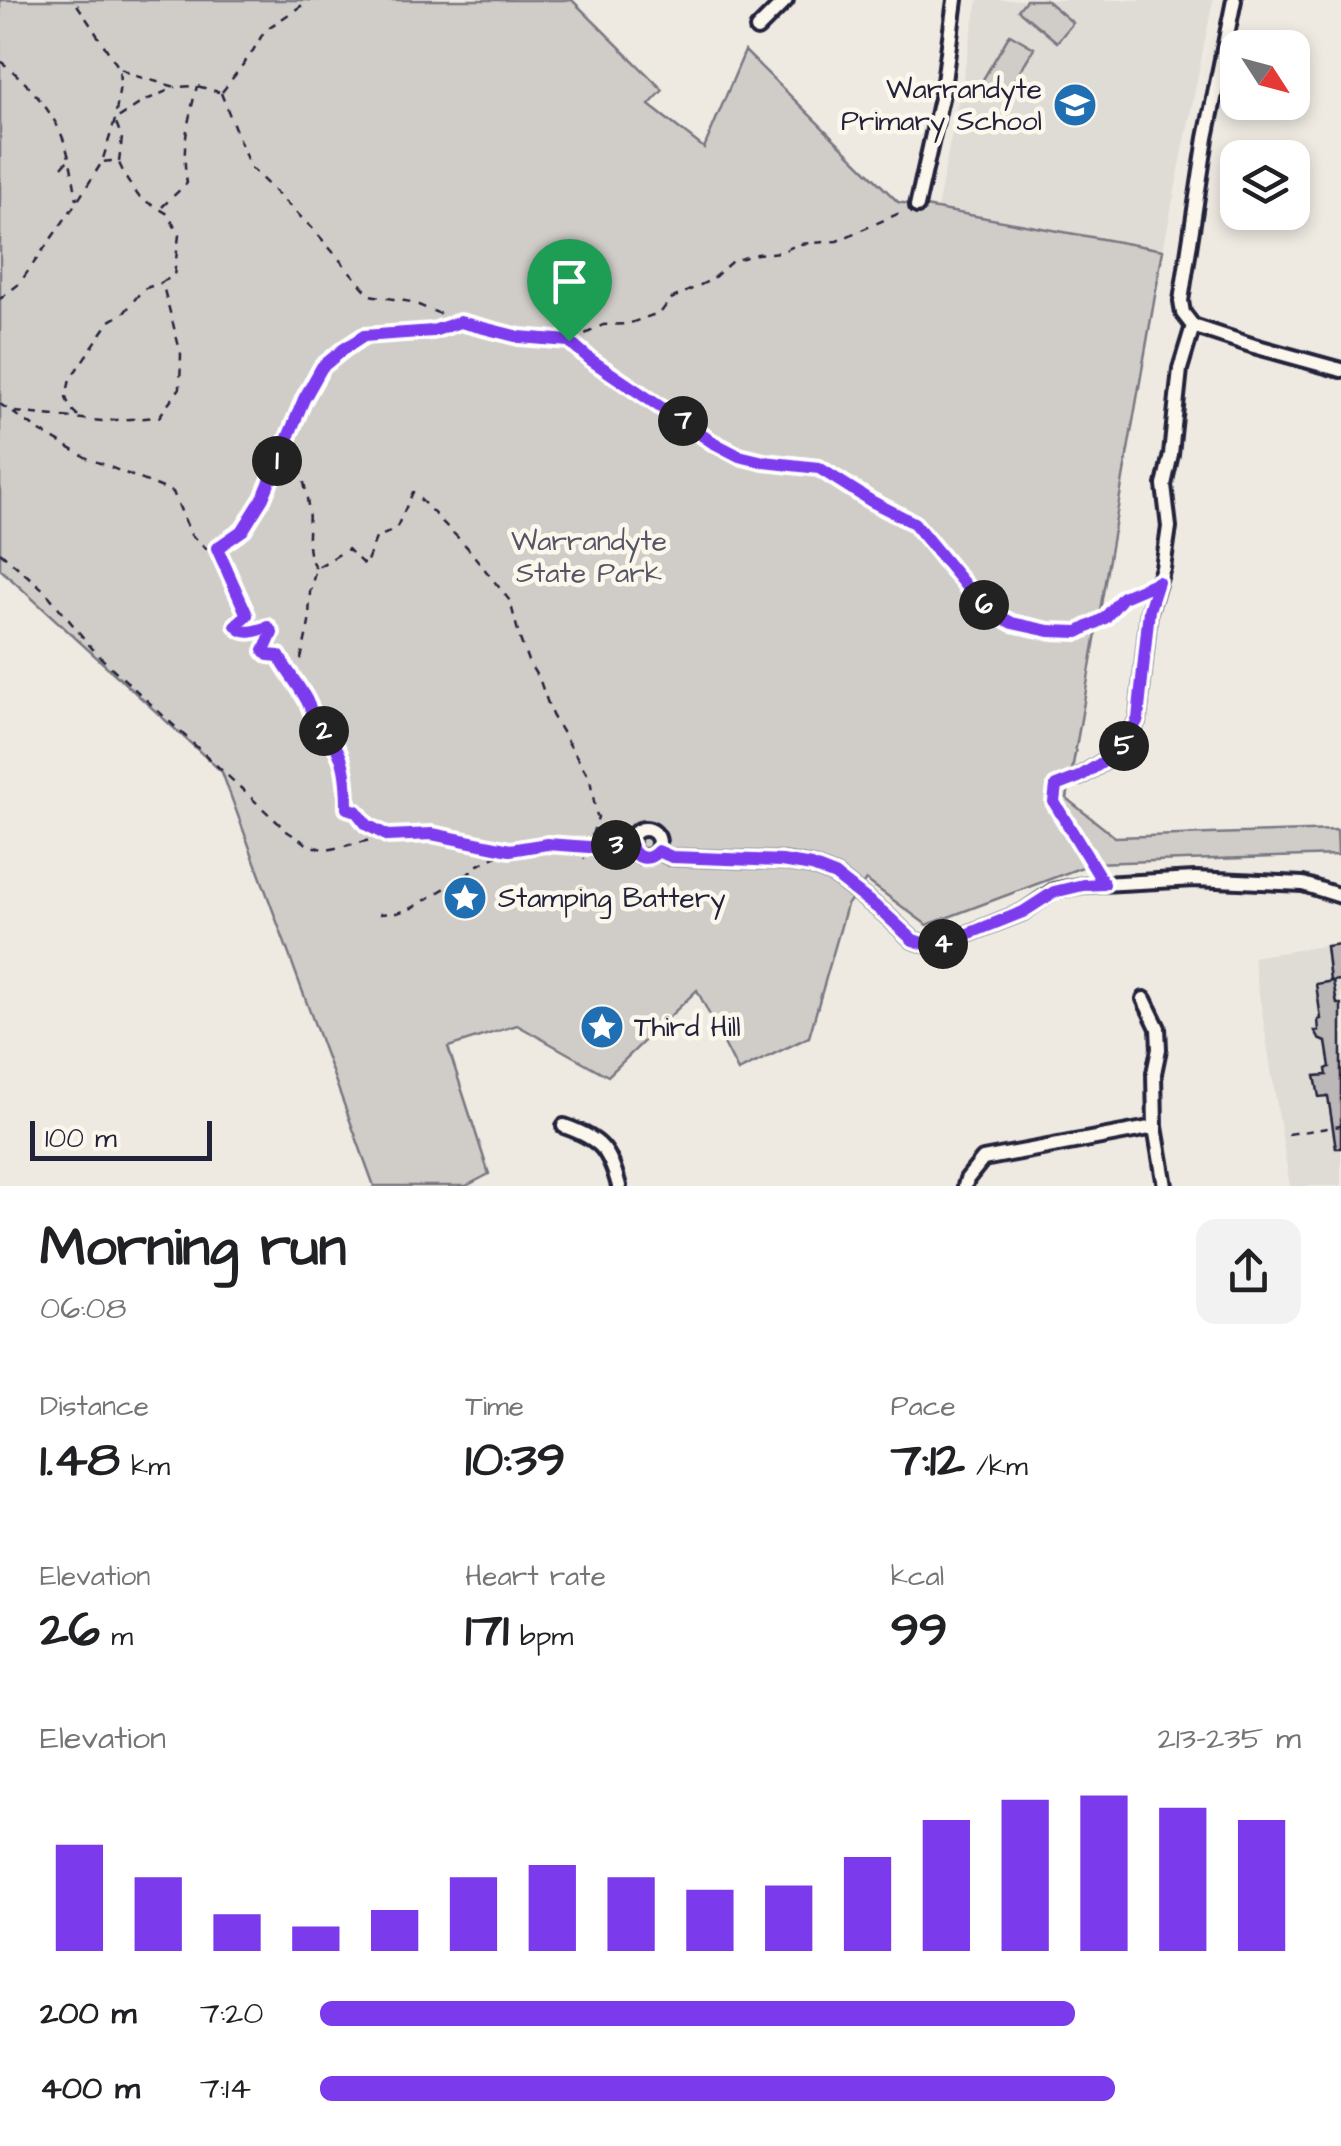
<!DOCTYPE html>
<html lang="en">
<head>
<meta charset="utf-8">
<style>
  body { margin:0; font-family:"Architects Daughter",sans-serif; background:#f2f2f2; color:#202124; height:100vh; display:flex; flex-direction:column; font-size:38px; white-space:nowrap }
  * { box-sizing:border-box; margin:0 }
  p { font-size:32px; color:#757577 }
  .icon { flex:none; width:55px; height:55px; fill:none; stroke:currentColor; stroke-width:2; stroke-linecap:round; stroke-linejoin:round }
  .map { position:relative; height:1186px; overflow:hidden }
  .panel { display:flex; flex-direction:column; background:#fff; flex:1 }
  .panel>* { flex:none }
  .needle { width:65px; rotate:126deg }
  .controls { position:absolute; left:1220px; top:30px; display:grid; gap:20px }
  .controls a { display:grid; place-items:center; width:90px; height:90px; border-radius:20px; background:#fff; box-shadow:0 5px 15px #0003; font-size:50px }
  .scale { position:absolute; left:30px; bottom:25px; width:182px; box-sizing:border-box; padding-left:10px; border:5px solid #22223b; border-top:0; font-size:28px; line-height:35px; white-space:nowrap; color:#22223b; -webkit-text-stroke:8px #fbf7ec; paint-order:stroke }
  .pin { position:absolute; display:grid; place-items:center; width:85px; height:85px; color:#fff; margin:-102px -42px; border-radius:50% 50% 50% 0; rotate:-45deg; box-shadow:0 0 10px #0007 }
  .pin .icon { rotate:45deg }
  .km { position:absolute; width:50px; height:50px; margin:-25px; border-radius:50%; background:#222; color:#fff; font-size:28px; line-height:50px; text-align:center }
  .round { display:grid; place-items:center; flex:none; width:105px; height:105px; border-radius:20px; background:#f2f2f2 }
  .summary { display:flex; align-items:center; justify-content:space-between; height:170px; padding:0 40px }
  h1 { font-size:55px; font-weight:700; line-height:75px }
  .metrics { display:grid; grid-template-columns:repeat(3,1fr); gap:15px; height:170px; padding:10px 40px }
  .metrics div { display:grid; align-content:center }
  .metrics b { font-size:50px; font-weight:700 }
  .metrics small { font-size:28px; font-weight:400 }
  .metrics p { font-size:28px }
  .chart { height:280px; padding:20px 40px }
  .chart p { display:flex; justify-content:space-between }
  .chart svg { width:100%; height:180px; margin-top:10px; stroke:#7c3aed; stroke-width:6 }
  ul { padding:0 40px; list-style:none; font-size:32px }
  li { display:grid; grid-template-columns:160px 120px 1fr; align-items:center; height:75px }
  li i { height:25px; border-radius:12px; background:#7c3aed }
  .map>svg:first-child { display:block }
  .built { fill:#dfdbd5 }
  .green { fill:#d0cdc9; stroke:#797882; stroke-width:2.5 }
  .building { fill:#bcb8b8; stroke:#22223b; stroke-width:2.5 }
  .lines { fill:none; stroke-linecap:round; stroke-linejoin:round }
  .street-casing { stroke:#22223b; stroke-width:20 }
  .path { stroke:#22223b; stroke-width:2.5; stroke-dasharray:8 8; stroke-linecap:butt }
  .street { stroke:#fbf7ec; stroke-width:12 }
  .route-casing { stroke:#fff; stroke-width:20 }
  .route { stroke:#7c3aed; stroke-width:12 }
  .labels { text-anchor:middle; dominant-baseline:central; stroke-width:9; stroke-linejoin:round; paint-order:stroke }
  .poi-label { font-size:28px; fill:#22223b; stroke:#fbf7ec; text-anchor:start }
  .park-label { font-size:28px; fill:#565566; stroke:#fbf7ec }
</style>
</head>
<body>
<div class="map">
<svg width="1341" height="1186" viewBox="0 0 1341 1186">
  <rect width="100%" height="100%" fill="#eeeae2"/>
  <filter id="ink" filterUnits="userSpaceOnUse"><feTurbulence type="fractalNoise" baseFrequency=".01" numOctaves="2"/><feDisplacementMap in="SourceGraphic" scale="20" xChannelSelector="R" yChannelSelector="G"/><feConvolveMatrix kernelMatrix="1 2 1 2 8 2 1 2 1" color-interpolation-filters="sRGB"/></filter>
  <g filter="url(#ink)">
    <path class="built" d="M978 0H1213L1163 250 937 209Z
      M1341 943V1186H1290L1253 957Z"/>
    <path class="green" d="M0 0H572L663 90 649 105 704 148 745 51 898 202 1163 250 1067 799 1115 837 1337 830 1338 855 1093 863 927 925 866 880 847 905 809 1037 738 1071 697 990 608 1076 517 1025 448 1047 489 1174 466 1186H374L222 772 0 569Z
      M1026 0H1046L1073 23 1057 42 1018 10Z
      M1010 34 1034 48 1006 95 982 81Z"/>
    <path class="building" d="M1341 944V980L1330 981 1326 946Z
      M1333 981 1337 1004H1341V1148H1336L1328 1096 1319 1097 1315 1076 1327 1075 1326 1069 1330 1067 1326 1042 1319 1039 1315 1031H1319L1318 1020 1321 1019 1316 984Z"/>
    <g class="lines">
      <defs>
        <path id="street" d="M757 29 786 0
          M917 206 943 89 955 0
          M1193 326 1254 346 1341 370
          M1079 777 1122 750 1138 719 1149 611 1163 568 1169 527 1164 485 1171 454 1180 369 1193 326 1183 313 1181 301 1206 138 1234 0
          M631 843a14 14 0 1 1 28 0a14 14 0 1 1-28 0Z
          M658 851 671 857 783 861 812 866 835 875 884 913 913 940 935 947 1023 912 1054 891 1083 885 1195 879 1303 884 1341 896
          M1144 999 1158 1028 1159 1049 1154 1073 1155 1127 1165 1186
          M564 1126C601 1139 609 1149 619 1186
          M965 1186 967 1179 983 1159 1155 1127"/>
      </defs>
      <use href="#street" class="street-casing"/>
      <path class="path" d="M0 61C26 80 55 113 65 144 71 162 74 182 77 200
        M121 69 132 75 176 87 197 86 219 92
        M222 92 251 54 265 30 310 0
        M221 93 250 167 314 230 370 295 411 302 460 322 519 337 569 341 591 360 712 442 739 456 764 462 819 468 871 501 914 523 970 591 992 612 1012 623 1049 631 1077 632 1105 617 1123 597 1142 589
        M119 162 122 138 115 120 144 101 176 87
        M62 167 68 160
        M162 207 187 183C181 148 188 121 197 86
        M0 299 19 284 77 202 102 162 115 120 120 84 119 68 74 0
        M571 341 603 325 628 324 661 312 671 299 711 280 732 261 757 254 781 252 799 244 837 241 904 211
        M0 404 40 431 87 458 173 492 191 535 206 548C266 549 287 408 322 367 332 355 352 340 367 336 386 331 409 334 429 331 439 330 449 326 459 323
        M15 412 102 421 159 417 180 388 181 354 162 282 174 276 179 235 168 214 140 198 127 180 119 163 111 161 102 162
        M78 416 71 409 66 398 70 379 110 321 124 313 143 289 161 283
        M288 437C299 460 305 481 308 506 311 527 302 551 316 568
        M218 550 247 615 236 625C244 637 257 630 268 627L271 633 265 651 268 655 279 656 287 671
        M0 552 45 591 96 653 288 832 310 846 327 850 388 836 432 834 510 850 547 844 589 847 631 846
        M1067 782 1055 787 1054 802 1095 870
        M388 836 367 825 356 811 347 808C347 771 344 746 314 722L312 708 287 672 301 659 309 623 310 592 316 568 348 549 365 566 376 538 396 529 413 492 467 547 510 601 520 639 528 661 540 681 552 715 590 779 596 813 598 817 584 859
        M379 914 397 913 412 908 467 875 478 865 508 851
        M1288 1134 1341 1126"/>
      <use href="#street" class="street"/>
    </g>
  </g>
  <g class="lines" filter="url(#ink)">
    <defs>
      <path id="route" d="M460 322 519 337 569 341 591 360 712 442 739 456 764 462 819 468 871 501 914 523 970 591 992 612 1012 623 1049 631 1078 632 1105 618 1123 597 1158 582 1149 610 1138 719 1122 750 1079 777 1056 786 1054 802 1104 884 1083 885 1054 892 1023 912 935 947 913 940 884 913 835 875 812 866 782 861 672 857 658 851C648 862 636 859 631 846L589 847 547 844 510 850 432 834 388 836 367 825 356 811 347 808C347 771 344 746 314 722 311 698 290 678 279 656L268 655 264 651 272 633 268 627C257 630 244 637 236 625L247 615 217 548 243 530 263 498 304 399 322 367 344 349 364 336 433 331Z"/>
    </defs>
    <use href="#route" class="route-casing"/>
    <use href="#route" class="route"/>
  </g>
  <defs>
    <symbol id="school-disc" viewBox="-11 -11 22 22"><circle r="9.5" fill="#1f6fb2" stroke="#fbf7ec"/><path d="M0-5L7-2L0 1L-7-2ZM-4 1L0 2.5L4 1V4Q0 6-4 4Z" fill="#fff"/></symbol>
    <symbol id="sight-disc" viewBox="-11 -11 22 22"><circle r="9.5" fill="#1f6fb2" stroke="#fbf7ec"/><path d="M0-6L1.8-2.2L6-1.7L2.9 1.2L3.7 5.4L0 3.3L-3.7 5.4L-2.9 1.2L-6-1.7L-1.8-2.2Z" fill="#fff"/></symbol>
  </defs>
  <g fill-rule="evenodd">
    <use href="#school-disc" x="1050" y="80" width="50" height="50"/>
    <use href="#sight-disc" x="440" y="873" width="50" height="50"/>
    <use href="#sight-disc" x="577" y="1002" width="50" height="50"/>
  </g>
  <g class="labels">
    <g class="poi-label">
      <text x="1042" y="89" text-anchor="end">Warrandyte<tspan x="1042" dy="32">Primary School</tspan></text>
      <text x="498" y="898">Stamping Battery</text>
      <text x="634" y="1027">Third Hill</text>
    </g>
    <g class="park-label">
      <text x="589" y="541">Warrandyte<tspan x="589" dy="32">State Park</tspan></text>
    </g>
  </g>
</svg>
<div class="controls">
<a><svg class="needle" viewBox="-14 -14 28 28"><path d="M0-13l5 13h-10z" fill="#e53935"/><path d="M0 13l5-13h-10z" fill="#757577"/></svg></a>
<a><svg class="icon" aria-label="layers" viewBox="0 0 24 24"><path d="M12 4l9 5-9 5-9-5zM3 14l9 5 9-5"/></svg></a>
</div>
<div class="scale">100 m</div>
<div class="pin" style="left:569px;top:341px;background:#1e9e55"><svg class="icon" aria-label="arrive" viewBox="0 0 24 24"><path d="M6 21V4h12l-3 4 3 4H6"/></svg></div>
<b class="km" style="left:277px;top:461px">1</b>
<b class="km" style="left:324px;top:731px">2</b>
<b class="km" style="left:616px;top:845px">3</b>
<b class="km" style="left:943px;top:944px">4</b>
<b class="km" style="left:1124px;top:746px">5</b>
<b class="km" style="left:984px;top:605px">6</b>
<b class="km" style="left:683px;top:421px">7</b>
</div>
<section class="panel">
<div class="summary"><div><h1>Morning run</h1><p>06:08</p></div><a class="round"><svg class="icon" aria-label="share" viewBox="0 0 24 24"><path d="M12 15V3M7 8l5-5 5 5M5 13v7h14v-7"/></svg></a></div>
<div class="metrics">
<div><p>Distance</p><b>1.48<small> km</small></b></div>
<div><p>Time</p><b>10:39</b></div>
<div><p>Pace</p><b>7:12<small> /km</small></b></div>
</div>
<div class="metrics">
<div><p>Elevation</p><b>26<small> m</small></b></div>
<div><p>Heart rate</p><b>171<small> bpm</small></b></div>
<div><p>kcal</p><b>99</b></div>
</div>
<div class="chart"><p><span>Elevation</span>213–235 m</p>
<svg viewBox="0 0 160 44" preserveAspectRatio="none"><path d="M5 44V18M15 44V26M25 44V35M35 44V38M45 44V34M55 44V26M65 44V23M75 44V26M85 44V29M95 44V28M105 44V21M115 44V12M125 44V7M135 44V6M145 44V9M155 44V12"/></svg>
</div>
<ul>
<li><b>200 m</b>7:20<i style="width:77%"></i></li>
<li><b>400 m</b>7:14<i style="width:81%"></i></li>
</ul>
</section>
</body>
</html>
